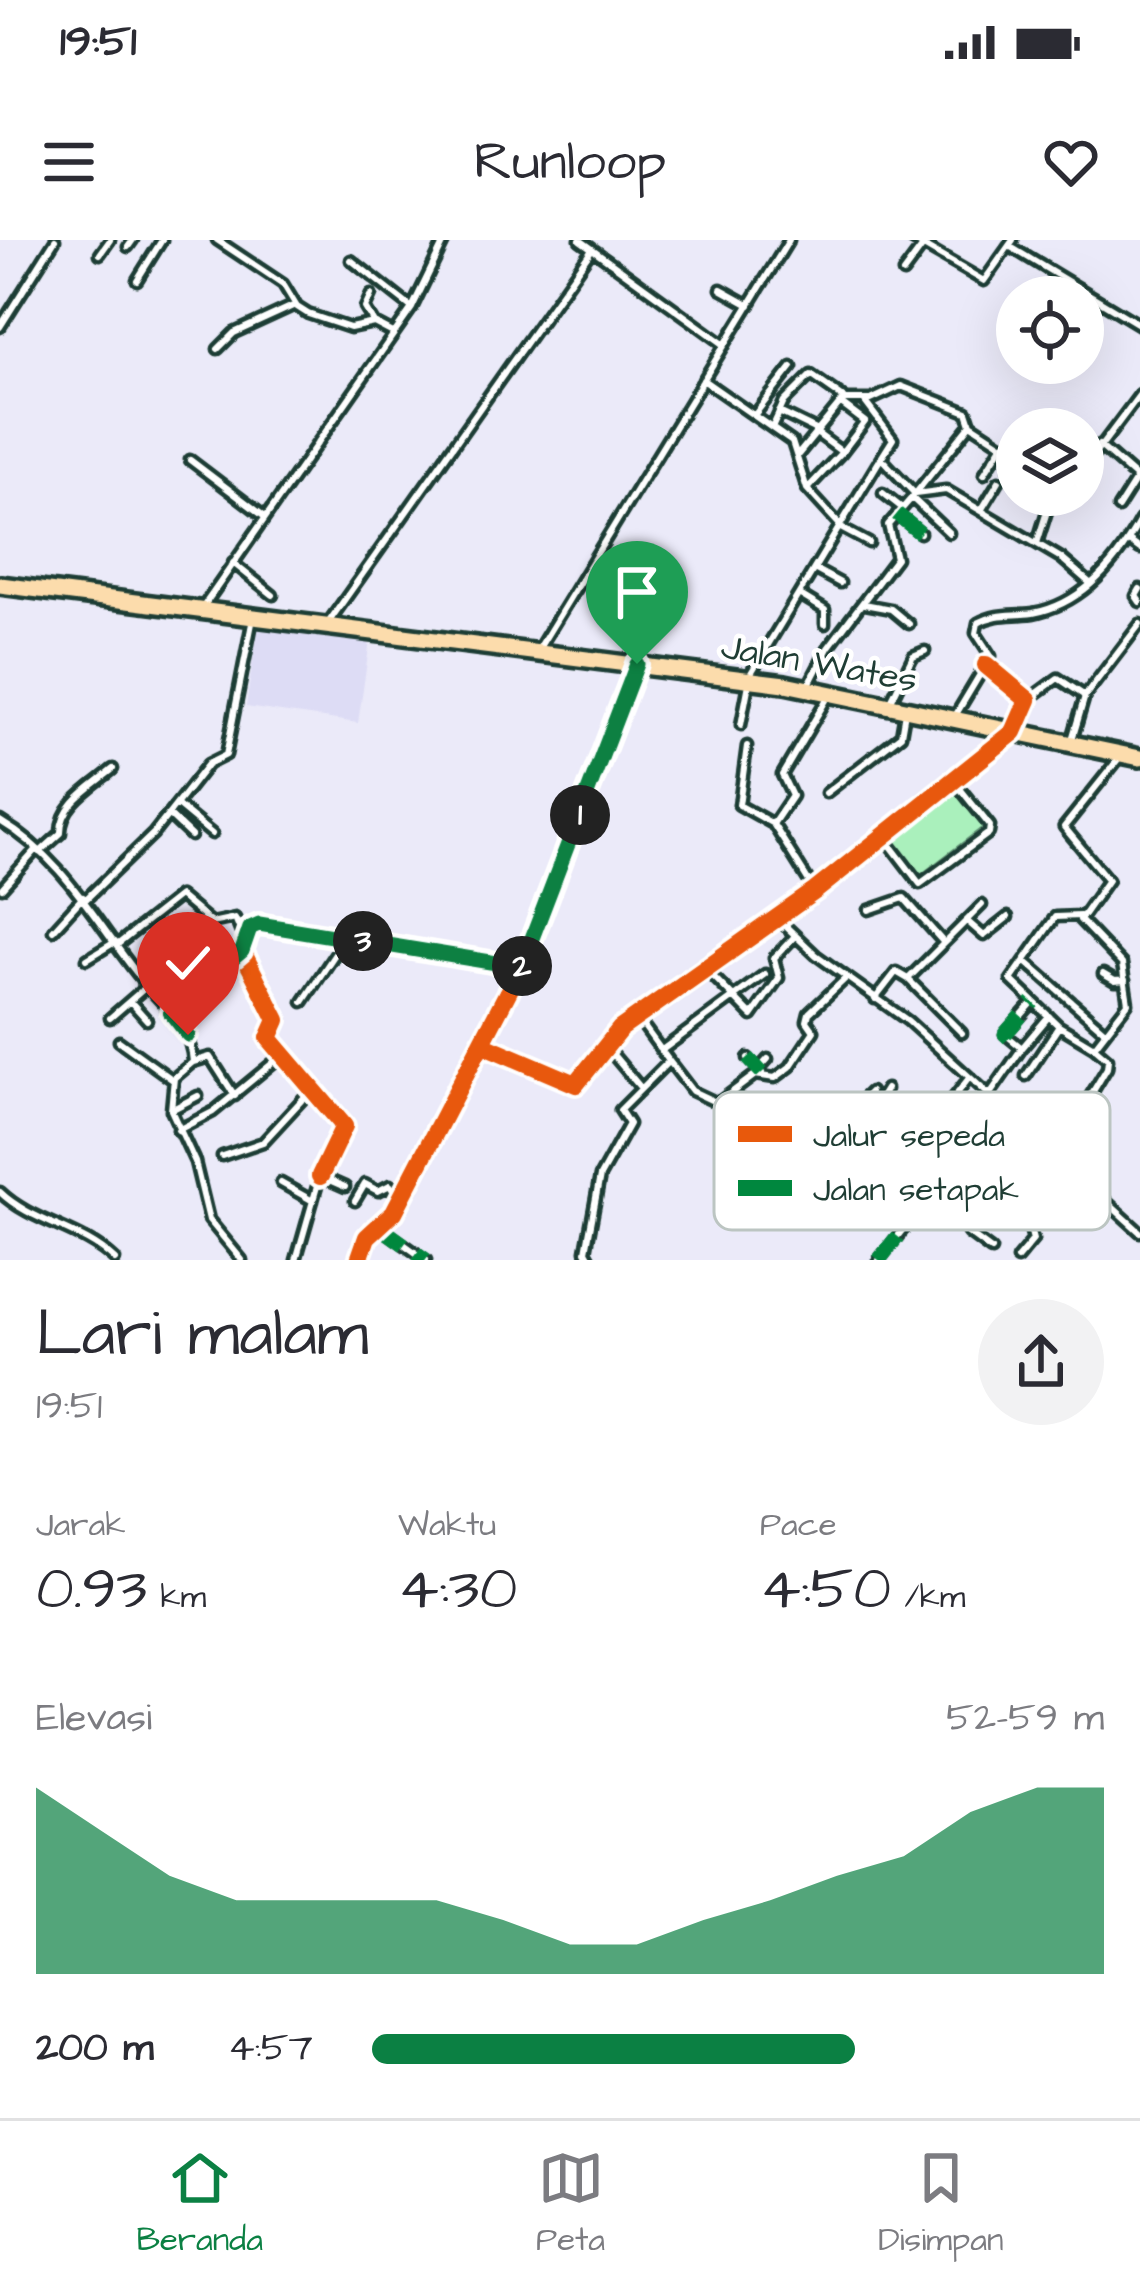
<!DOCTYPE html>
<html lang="id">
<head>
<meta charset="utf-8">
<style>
  body { margin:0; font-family:"Architects Daughter",sans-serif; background:#f2f2f3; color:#2b2b33; height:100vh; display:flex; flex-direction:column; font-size:45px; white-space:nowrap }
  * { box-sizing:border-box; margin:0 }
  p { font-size:39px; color:#7c7c81 }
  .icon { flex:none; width:66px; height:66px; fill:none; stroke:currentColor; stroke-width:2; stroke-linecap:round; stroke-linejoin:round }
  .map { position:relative; height:1020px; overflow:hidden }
  .drawer { display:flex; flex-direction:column; background:#fff; flex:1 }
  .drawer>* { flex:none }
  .fabs { position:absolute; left:996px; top:36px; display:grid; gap:24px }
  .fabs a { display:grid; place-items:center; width:108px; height:108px; border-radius:50%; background:#fff; box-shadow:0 12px 48px #0002; font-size:60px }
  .pin { position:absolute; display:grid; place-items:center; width:102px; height:102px; color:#fff; margin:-123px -51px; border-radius:50% 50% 50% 0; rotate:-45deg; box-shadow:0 0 12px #0007 }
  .pin .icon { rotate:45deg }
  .km { position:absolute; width:60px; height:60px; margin:-30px; border-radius:50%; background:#222; color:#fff; font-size:33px; line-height:60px; text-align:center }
  .round { display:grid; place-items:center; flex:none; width:126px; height:126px; border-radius:63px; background:#f2f2f3 }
  .headline { display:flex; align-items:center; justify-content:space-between; height:204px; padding:0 36px }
  h1 { font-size:66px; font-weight:600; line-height:90px }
  .stats { display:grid; grid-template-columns:repeat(3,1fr); gap:18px; height:204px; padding:12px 36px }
  .stats div { display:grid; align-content:center }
  .stats b { font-size:60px; font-weight:600 }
  .stats small { font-size:33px; font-weight:400 }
  .stats p { font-size:33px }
  .chart { height:336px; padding:24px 36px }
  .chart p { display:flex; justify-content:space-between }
  .chart svg { width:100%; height:216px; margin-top:12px; fill:#0b8043; opacity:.7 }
  ul { padding:0 36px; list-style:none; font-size:39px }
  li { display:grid; grid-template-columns:192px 144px 1fr; align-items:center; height:90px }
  li i { height:30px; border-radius:15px; background:#0b8043 }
  .status { display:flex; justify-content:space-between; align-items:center; height:84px; padding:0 60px; background:#fff; direction:ltr }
  .status svg { height:33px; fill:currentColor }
  header { display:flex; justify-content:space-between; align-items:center; height:156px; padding:0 36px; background:#fff; font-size:54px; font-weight:600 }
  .tabs { display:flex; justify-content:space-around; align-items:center; height:168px; border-top:3px solid #e1e1e2; background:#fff; font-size:33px; color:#7c7c81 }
  .tabs a { display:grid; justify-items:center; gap:6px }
  .tabs .selected { color:#0b8043 }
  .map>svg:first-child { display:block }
  .built { fill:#dddcf5 }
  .pitch { fill:#aaf0bc; stroke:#649678; stroke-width:3 }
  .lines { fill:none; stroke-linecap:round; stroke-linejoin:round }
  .street-casing { stroke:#1f3d34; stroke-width:15 }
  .secondary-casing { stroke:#1f3d34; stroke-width:20 }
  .highway-casing { stroke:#1f3d34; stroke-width:24 }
  .street { stroke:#fff; stroke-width:6 }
  .secondary { stroke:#fff; stroke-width:10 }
  .highway { stroke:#fcdcac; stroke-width:15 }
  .quiet { stroke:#00873e; stroke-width:15; stroke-dasharray:30 15; stroke-linecap:butt }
  .cycleway-casing { stroke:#fff; stroke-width:26 }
  .cycleway { stroke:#e8590c; stroke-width:18 }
  .route-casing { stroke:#fff; stroke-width:24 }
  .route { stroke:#0b8043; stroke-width:15 }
  .labels { text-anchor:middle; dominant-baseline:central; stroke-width:9; stroke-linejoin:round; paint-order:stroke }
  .street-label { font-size:36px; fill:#1f3d34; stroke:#fff }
  .key { fill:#fff; stroke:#bcc5c2; stroke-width:3 }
  .key-label { font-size:33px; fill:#1f3d34 }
</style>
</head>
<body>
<div class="status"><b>19:51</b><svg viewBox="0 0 49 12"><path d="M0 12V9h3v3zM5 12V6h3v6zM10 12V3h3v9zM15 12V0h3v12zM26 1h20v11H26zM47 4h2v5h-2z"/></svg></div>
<header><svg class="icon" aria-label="menu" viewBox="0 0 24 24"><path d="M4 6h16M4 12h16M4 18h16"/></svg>Runloop<svg class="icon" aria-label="heart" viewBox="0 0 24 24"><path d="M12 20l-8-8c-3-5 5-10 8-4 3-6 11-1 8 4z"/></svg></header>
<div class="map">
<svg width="1140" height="1020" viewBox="0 0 1140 1020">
  <rect width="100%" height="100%" fill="#ebeaf9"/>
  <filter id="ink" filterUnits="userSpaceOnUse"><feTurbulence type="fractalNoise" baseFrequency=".00833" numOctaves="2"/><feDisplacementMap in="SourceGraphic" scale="24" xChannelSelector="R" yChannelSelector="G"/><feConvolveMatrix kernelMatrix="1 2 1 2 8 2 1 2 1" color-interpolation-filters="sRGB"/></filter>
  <g filter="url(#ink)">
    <path class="built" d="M258 385 370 401 358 483 246 467Z"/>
    <path class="pitch" d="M955 550 984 587 920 636 891 599Z"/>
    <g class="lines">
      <defs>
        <path id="street" d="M217 0 283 44 297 67 308 74 350 88 374 83 393 93
          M580 0 725 105
          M913 0 984 41 1013 0
          M1009 6 1140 85
          M128 7 133 0
          M100 14 110 0
          M351 20 412 68
          M903 33 923 6
          M137 40 162 0
          M721 49 750 65
          M371 55 365 68 374 83
          M0 87 55 0
          M218 109 234 93 295 65
          M703 140 792 202 807 249 838 283
          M865 162 893 199 881 218 915 254 971 184
          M840 163 865 182 842 212
          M779 172 816 190
          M756 173 792 127
          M773 186 784 162 811 135 845 159
          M1099 205 1140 241
          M797 216 843 160H871L901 146 967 172 971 184 1017 214
          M190 220 265 277
          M1010 229 1017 219
          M1083 230 1140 154
          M984 234 1003 204
          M807 249 842 212 815 192
          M883 253 902 268
          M912 258 949 293
          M1118 268 1137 238
          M982 269 999 241
          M897 274 920 293
          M839 287 869 303
          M1129 301 1140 309
          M1037 303 1049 265
          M233 323 273 355
          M816 330 840 343
          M1140 349 1136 356 1140 362
          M802 356 825 370V384
          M864 364 891 369 909 384
          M203 367 412 68 445 0
          M328 383 592 9
          M538 410 789 0
          M807 448 828 408 896 318 888 285 915 254 946 250 1061 318 1091 344
          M1028 460 1058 438 1085 456
          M889 465 913 416 925 411
          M955 476 991 416 976 393 978 383C998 372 1012 376 1033 373 1083 364 1117 322 1140 280
          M741 485 751 433 881 218
          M1071 503 1085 456 1140 384
          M747 506 739 565 773 584
          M826 553 901 495 905 472
          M177 565 212 594
          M169 575 191 596
          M0 581C63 618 95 681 139 736 161 764 191 784 193 822L174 838 171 870 195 922 209 980 242 1020
          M884 597 920 644 989 593 990 586 954 541
          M40 612 61 593C60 564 93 546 113 529
          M2 648 37 609
          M815 651 773 584 792 556 782 535 828 457
          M86 659 153 594 208 524 226 515 253 378
          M869 670 904 658 944 703
          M1080 676 1055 677 1011 740 1059 786 1094 807
          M777 678 816 715 908 781 1140 992
          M968 682 984 696 1008 677
          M53 690 83 657
          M117 705 179 656 211 683 235 678 243 698
          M87 719 115 702
          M1026 722 1105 791
          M707 730 752 776 779 738 774 718 794 697
          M1103 734 1115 741 1125 740
          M908 739 962 793
          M875 759 896 732 908 739 982 665
          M130 761 147 780
          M303 762 337 711 339 698
          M171 772 242 711
          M110 778 147 746
          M119 801 173 840
          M482 804 576 844 620 789 815 651 1014 492 1028 460 986 425
          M604 804 640 847
          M1022 808 1049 776
          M662 810 765 734
          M748 818 762 833
          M669 821 692 851 726 867 745 888
          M193 822 210 817 235 856
          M759 829 768 819
          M1026 836 1059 786
          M870 852 843 879 859 905 887 929 910 927 956 957 968 993 991 1010
          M719 862 755 835 775 838 790 827 814 791 807 781 809 773 846 738
          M862 863 892 883
          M171 870 198 856
          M873 870 886 849
          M936 881 969 838
          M178 890 213 872 280 817
          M1056 913 1107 828 1108 819 1094 807 1128 763 1122 724 1080 680 1108 640 1064 587 1120 517
          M222 916 263 902 311 850
          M320 936 344 886 269 798 277 780 242 711 250 688 259 684 521 727
          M931 939 1022 808 1005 794 1033 762
          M281 943 313 961
          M0 952C32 983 82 988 115 1020
          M355 961 365 944 378 951 390 945 399 962
          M380 987 426 1020
          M1017 1019 1033 1000 1025 969 1060 916
          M296 1020 320 936 345 947
          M591 1020 586 1011 600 936 629 884 620 870 669 821 637 777
          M879 1020 938 945"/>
        <path id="secondary" d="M359 1020 367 997 394 972 521 727 637 424"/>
        <path id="highway" d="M0 345 785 444 1140 518"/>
      </defs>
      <use href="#street" class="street-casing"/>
      <use href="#secondary" class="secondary-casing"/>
      <use href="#highway" class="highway-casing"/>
      <use href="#street" class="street"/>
      <use href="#secondary" class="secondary"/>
      <use href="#highway" class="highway"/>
      <path class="quiet" d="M897 274 920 293
        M1009 798 1005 794 1033 762
        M748 818 762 833
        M380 987 426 1020
        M879 1020 938 945"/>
      <defs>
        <path id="cycleway" d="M482 804 576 844 620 789 815 651 1014 492 1028 460 986 425
          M320 936 344 886 269 798 277 780 242 711 250 688 259 684 521 727
          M359 1020 367 997 394 972 521 727 637 424"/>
      </defs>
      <use href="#cycleway" class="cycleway-casing"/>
      <use href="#cycleway" class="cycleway"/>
    </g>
  </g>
  <g class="lines" filter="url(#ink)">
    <defs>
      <path id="route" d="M188 795 170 772 242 711 250 688 259 684 521 727 637 424"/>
    </defs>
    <use href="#route" class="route-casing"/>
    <use href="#route" class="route"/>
  </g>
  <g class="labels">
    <g class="street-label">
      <text transform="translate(819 424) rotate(10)">Jalan Wates</text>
    </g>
  </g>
  <rect x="714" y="852" width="396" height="138" rx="18" class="key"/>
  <rect x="738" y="886" width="54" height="16" fill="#e8590c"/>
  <rect x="738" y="940" width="54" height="16" fill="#00873e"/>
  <g class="key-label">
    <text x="813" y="906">Jalur sepeda</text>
    <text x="813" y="960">Jalan setapak</text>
  </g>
</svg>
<div class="fabs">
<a><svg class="icon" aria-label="locate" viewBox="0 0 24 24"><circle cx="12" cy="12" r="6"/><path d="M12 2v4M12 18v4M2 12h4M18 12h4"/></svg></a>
<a><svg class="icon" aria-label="layers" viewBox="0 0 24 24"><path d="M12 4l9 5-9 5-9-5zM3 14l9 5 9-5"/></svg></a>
</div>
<div class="pin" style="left:637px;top:424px;background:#1e9e55"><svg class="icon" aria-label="arrive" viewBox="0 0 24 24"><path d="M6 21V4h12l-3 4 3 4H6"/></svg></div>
<div class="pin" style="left:188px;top:795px;background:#d93025"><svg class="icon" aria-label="check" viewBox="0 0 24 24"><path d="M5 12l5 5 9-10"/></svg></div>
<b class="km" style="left:580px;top:575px">1</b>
<b class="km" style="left:522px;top:726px">2</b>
<b class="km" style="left:363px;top:701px">3</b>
</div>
<section class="drawer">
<div class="headline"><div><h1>Lari malam</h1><p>19:51</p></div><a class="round"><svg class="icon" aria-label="share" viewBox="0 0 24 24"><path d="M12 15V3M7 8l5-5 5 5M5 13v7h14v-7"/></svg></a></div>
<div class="stats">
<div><p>Jarak</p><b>0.93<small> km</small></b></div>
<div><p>Waktu</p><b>4:30</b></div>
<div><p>Pace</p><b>4:50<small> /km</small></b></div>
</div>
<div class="chart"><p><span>Elevasi</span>52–59 m</p>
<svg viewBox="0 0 160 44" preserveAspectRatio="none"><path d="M0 44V6L10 15L20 24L30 29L40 29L50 29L60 29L70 33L80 38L90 38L100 33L110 29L120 24L130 20L140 11L150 6L160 6V44z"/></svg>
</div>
<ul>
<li><b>200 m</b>4:57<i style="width:66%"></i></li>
</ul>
</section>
<nav class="tabs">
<a class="selected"><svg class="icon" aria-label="home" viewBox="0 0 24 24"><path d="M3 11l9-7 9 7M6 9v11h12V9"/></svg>Beranda</a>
<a><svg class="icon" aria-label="map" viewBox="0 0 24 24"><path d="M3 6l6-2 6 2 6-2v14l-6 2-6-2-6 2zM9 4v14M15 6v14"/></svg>Peta</a>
<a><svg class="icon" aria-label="saved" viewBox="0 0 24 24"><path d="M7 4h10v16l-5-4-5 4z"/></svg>Disimpan</a>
</nav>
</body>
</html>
